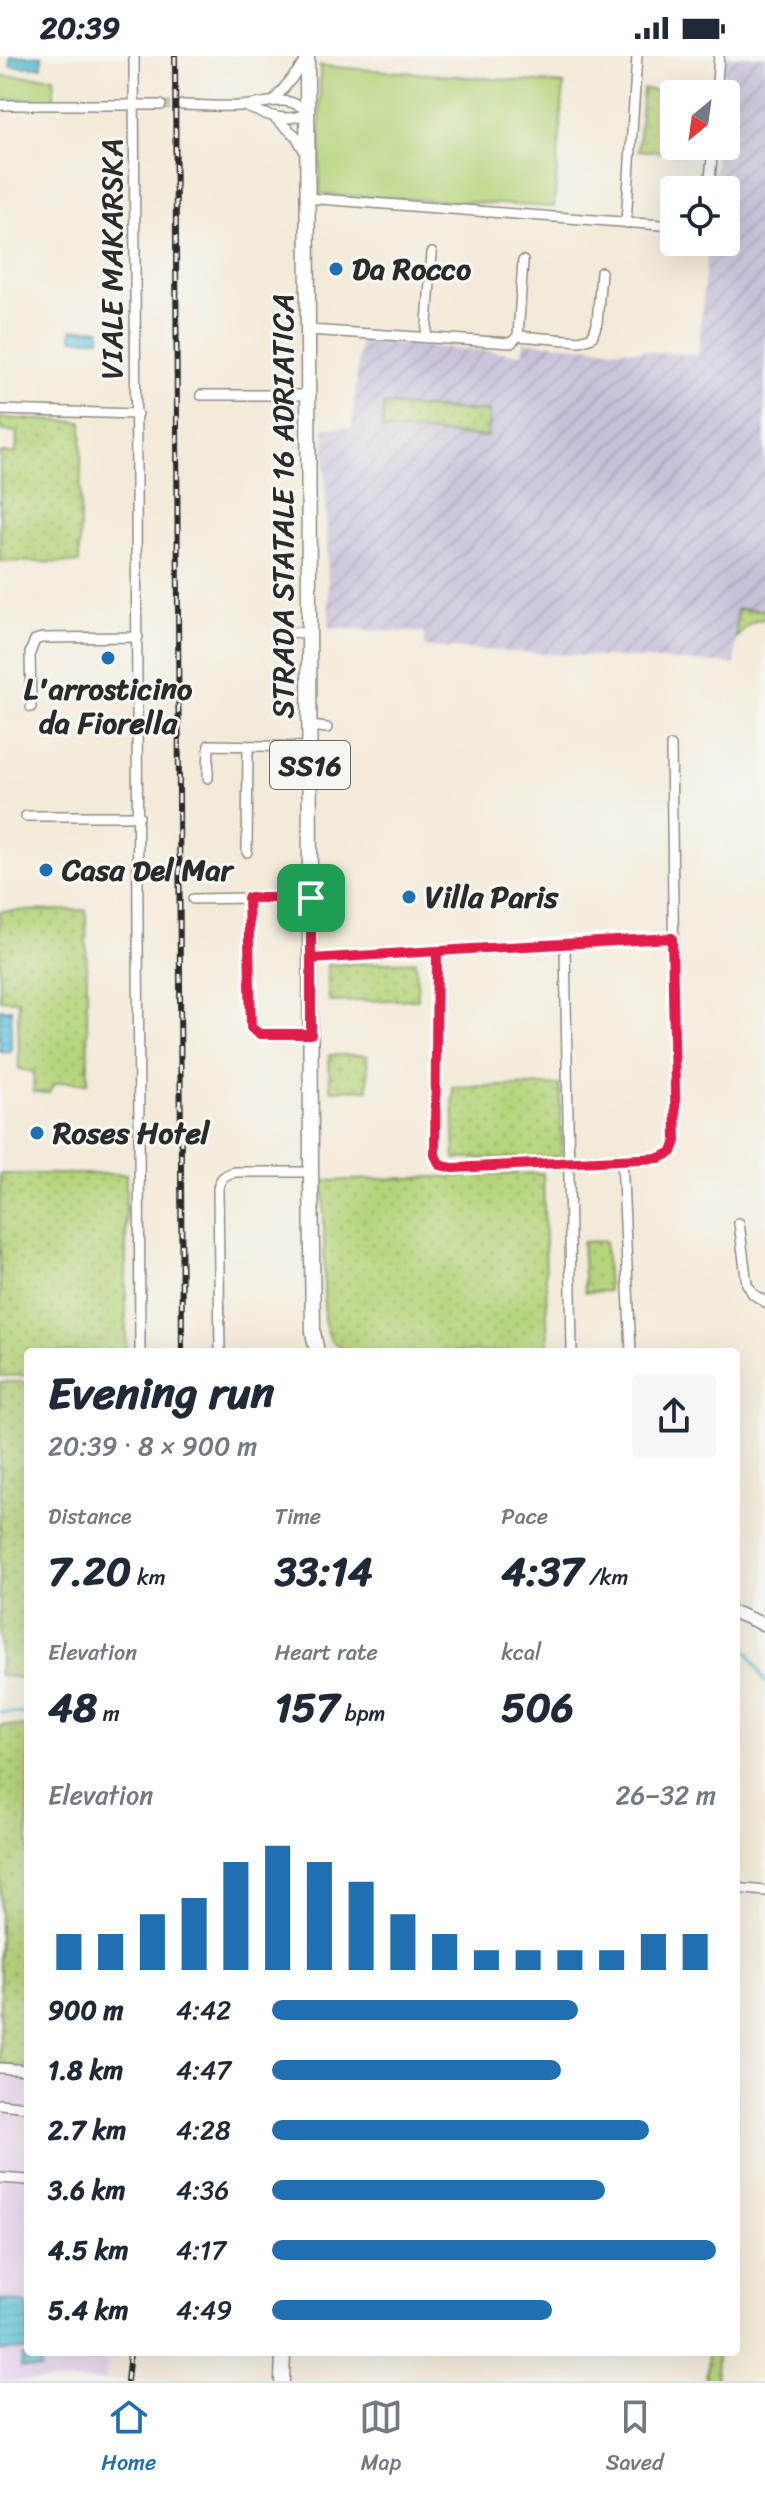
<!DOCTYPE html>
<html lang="en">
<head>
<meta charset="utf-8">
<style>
  body { margin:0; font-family:Sriracha,sans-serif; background:#f6f6f7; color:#1f2937; height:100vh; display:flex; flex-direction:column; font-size:30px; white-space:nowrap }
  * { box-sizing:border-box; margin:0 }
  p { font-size:26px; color:#747a83 }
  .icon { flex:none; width:44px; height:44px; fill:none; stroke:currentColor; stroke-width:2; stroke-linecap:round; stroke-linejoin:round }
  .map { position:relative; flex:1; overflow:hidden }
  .details { position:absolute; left:24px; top:1292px; width:716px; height:1008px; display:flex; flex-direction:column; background:#fff; border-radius:8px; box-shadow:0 8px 32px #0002 }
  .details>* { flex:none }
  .needle { width:52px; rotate:209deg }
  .controls { position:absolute; left:660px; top:24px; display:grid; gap:16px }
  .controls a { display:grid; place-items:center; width:80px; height:80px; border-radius:8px; background:#fff; box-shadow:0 8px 32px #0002; font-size:40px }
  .pin { position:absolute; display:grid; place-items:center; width:68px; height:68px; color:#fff; margin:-34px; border-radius:16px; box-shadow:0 4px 12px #0006 }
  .round { display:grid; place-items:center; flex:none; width:84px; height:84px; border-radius:8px; background:#f6f6f7 }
  .overview { display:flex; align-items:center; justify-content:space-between; height:136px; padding:0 24px }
  h1 { font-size:44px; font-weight:700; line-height:60px }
  .metrics { display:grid; grid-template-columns:repeat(3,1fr); gap:12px; height:136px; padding:8px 24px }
  .metrics div { display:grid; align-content:center }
  .metrics b { font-size:40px; font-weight:700 }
  .metrics small { font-size:22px; font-weight:400 }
  .metrics p { font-size:22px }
  .chart { height:224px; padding:16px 24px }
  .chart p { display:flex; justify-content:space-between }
  .chart svg { width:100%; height:144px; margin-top:8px; stroke:#1f6fb2; stroke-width:6 }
  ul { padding:0 24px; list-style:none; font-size:26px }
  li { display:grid; grid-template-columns:128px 96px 1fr; align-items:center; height:60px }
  li i { height:20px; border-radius:10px; background:#1f6fb2 }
  .status { display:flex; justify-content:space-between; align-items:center; height:56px; padding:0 40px; background:#fff; direction:ltr }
  .status svg { height:22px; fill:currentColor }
  .tab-bar { display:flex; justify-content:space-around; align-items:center; height:112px; border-top:2px solid #e0e1e3; background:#fff; font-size:22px; color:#747a83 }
  .tab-bar a { display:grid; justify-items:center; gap:4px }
  .tab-bar .active { color:#1f6fb2 }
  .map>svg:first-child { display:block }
  .built { fill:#e7d2ef }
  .industrial { fill:url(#industrial-furrows) }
  .grass { fill:url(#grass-dots); stroke:#708053; stroke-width:2 }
  .garden { fill:#b6d47b; stroke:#708053; stroke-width:2 }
  .water { fill:url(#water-rules); stroke:#457884; stroke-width:2 }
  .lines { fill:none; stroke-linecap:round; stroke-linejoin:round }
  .stream { stroke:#5fc5dd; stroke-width:3 }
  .street-tunnel { stroke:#cbc5b6; stroke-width:9; stroke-dasharray:9 4.5; stroke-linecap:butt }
  .street-casing { stroke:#8f8b82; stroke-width:12 }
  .secondary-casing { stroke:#8f8b82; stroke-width:15 }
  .primary-casing { stroke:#8f8b82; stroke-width:17 }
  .street { stroke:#fff; stroke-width:9 }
  .secondary { stroke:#fff; stroke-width:12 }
  .primary { stroke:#fff; stroke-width:14 }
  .rail-casing { stroke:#2b2b2b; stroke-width:6 }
  .rail { stroke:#f6f6f2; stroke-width:3; stroke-dasharray:9; stroke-linecap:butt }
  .route-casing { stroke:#fff; stroke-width:16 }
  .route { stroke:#e11d48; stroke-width:10 }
  .poi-dot { fill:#1f6fb2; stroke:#f6f6f2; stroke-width:3 }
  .labels { text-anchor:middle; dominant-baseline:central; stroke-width:6; stroke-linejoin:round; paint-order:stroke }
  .shield { fill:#f6f6f2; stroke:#686867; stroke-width:2 }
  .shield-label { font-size:28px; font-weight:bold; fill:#2b2b2b }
  .street-label { font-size:30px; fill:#2b2b2b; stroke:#f6f6f2 }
  .poi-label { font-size:30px; font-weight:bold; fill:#2b2b2b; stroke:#f6f6f2; text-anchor:start }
</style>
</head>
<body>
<div class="status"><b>20:39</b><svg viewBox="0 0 49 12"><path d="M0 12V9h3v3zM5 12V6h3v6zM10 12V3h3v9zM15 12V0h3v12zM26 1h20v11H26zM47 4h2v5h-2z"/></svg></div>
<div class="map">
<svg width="765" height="2325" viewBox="0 0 765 2325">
  <defs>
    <pattern id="industrial-furrows" width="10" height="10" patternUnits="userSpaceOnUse" patternTransform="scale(2)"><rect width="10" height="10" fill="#c8bfd8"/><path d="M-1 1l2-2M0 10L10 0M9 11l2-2" fill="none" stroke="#aca4ba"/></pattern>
    <pattern id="grass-dots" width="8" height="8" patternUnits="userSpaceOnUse" patternTransform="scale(2)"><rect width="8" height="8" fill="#b6d47b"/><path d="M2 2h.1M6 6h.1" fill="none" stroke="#9db66a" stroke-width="1.8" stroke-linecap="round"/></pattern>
    <pattern id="water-rules" width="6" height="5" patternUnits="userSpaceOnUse" patternTransform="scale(2)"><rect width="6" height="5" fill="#5fc5dd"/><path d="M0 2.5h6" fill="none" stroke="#53a9be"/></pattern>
  </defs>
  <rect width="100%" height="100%" fill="#f6f6f2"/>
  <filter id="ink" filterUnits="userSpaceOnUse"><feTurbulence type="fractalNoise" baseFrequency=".0125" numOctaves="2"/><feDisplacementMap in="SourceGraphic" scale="16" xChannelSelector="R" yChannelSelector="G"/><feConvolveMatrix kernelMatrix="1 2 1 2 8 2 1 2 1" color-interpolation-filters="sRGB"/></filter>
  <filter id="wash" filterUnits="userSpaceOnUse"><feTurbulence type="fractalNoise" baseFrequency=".006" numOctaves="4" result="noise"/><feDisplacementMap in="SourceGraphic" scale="32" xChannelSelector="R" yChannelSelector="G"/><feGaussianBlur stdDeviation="1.8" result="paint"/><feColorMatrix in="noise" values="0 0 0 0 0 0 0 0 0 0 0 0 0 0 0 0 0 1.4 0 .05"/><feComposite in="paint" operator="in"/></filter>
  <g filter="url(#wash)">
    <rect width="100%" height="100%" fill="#f3ebd9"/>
    <path class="built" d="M0 2008 28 2011V2296H109L105 2325H0Z"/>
    <path class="industrial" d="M725 0H765V554H737L735 608 424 591V577L329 572 324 371 352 372 360 285 522 298 524 286 698 299 708 186H726V134H713L717 90H726V38H722Z"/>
    <path class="grass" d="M643 33 685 38H674V90H692L688 98 638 94Z
      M384 349 489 356 487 381 382 373Z
      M0 362 82 366 79 507 0 505V397H16L17 376 0 374Z
      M737 553 765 554V562L750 567 736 582Z
      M86 854 88 1027 60 1026 53 1029 49 1037 33 1036 34 1016 19 1013 18 944 0 943V855Z
      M416 905 418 943 329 946 327 909Z
      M329 999H367L368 1033 330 1034Z
      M560 1029 562 1101 455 1103 453 1031Z
      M543 1117 548 1296H349L331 1285 324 1265V1125Z
      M0 1118H126V1296H28V1319L0 1320Z
      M605 1185 608 1235 585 1236 582 1186Z
      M0 1326H28V1623L0 1619Z
      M0 1669 28 1671V2011L0 2008Z
      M708 2296H717L716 2325H706Z"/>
    <path class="garden" d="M320 10 564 28 554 151 320 138Z
      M1 20 54 21V44L1 43Z"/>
    <path class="water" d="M10 0H42V11L10 10Z
      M72 273H100V283H72Z
      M0 953H11V996H0Z
      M0 2243 28 2248V2294L0 2295Z
      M22 2300 42 2302 41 2314 21 2312Z"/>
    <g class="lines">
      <path class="stream" d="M736 1589 748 1595 765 1626
        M0 1656 28 1658"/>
    </g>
  </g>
  <g filter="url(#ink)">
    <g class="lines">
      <path class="street-tunnel" d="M161 49H182"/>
      <defs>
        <path id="street" d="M134 0 140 1296
          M716 38 719 0
          M275 43 306 5
          M0 49H161
          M182 49C201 49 221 51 240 50 265 49 286 36 308 56 287 69 264 58 244 50
          M276 63 296 80 305 96
          M709 134 713 90
          M306 142 674 170
          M626 167 637 0
          M308 274 511 287 518 280 523 205
          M518 280 580 285 592 281 597 268 601 216
          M426 282 432 197
          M201 339H308
          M0 354 137 358
          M282 576 311 577
          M31 651 30 597 35 584 42 582 138 581
          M310 670 327 672
          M208 722 209 689 310 691
          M26 760H139
          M247 796 248 690
          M193 843 248 842
          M565 888 572 1296
          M437 895 435 1099 438 1107 453 1112 660 1102 670 1098 676 1085 671 690
          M311 903 672 882
          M311 978H260L251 972 248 842H311
          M622 1103 631 1296
          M739 1167 747 1228 753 1238 765 1246
          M220 1296 218 1134C219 1123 224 1118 235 1116H311
          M736 1832 765 1835
          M0 2012 28 2014
          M0 2048 28 2051
          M0 2122 28 2124"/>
        <path id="secondary" d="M736 1557 765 1569"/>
        <path id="primary" d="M307 0 311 1116 313 1276 317 1296
          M282 2325 283 2296"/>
      </defs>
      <use href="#street" class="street-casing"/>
      <use href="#secondary" class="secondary-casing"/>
      <use href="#primary" class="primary-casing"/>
      <use href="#street" class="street"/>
      <use href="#secondary" class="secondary"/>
      <use href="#primary" class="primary"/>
      <defs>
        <path id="rail" d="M175 0 182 1296
          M127 2325 130 2296"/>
      </defs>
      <use href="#rail" class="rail-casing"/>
      <use href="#rail" class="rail"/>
    </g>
  </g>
  <g class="lines" filter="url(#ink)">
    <defs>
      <path id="route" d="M311 842H248L251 972 260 978H311V903L437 895 435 1099 440 1109 453 1112 660 1102 672 1096 676 1085 672 882C552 888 431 895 311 903V842"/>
    </defs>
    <use href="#route" class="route-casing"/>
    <use href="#route" class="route"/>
  </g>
  <g class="poi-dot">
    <circle cx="336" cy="213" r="8"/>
    <circle cx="108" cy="602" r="8"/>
    <circle cx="46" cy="814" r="8"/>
    <circle cx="409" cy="841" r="8"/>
    <circle cx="37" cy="1077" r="8"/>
  </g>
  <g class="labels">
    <rect class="shield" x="270" y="685" width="80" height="48" rx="6"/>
    <g class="shield-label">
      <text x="310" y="709">SS16</text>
    </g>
    <g class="street-label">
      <text transform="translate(112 203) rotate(-90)">VIALE MAKARSKA</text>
      <text transform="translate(283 450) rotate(-90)">STRADA STATALE 16 ADRIATICA</text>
    </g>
    <g class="poi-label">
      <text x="352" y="213">Da Rocco</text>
      <text x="108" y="633" text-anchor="middle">L'arrosticino<tspan x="108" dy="34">da Fiorella</tspan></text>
      <text x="62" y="814">Casa Del Mar</text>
      <text x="425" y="841">Villa Paris</text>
      <text x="53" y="1077">Roses Hotel</text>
    </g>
  </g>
</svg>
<div class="controls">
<a><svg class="needle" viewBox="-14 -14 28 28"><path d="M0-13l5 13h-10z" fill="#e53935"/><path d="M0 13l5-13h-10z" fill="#747a83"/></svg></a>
<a><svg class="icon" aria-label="locate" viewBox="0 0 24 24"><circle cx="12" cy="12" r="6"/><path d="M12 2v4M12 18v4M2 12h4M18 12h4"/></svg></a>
</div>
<div class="pin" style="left:311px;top:842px;background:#1e9e55"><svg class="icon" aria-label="arrive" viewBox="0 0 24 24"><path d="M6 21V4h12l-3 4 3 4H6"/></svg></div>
<section class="details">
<div class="overview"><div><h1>Evening run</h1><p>20:39 · 8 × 900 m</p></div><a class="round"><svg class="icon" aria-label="share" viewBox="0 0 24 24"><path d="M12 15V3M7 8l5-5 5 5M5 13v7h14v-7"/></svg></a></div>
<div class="metrics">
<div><p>Distance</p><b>7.20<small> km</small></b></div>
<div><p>Time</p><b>33:14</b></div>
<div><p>Pace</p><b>4:37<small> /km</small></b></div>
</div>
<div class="metrics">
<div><p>Elevation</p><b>48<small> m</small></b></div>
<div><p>Heart rate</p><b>157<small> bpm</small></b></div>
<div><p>kcal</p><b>506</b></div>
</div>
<div class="chart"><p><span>Elevation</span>26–32 m</p>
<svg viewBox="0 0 160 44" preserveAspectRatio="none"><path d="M5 44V33M15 44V33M25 44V27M35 44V22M45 44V11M55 44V6M65 44V11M75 44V17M85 44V27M95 44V33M105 44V38M115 44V38M125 44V38M135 44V38M145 44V33M155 44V33"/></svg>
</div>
<ul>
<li><b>900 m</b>4:42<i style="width:69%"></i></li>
<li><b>1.8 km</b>4:47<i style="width:65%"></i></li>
<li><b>2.7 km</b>4:28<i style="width:85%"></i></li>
<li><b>3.6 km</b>4:36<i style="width:75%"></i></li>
<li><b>4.5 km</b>4:17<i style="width:100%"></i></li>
<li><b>5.4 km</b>4:49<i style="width:63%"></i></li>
</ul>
</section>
</div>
<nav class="tab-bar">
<a class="active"><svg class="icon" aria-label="home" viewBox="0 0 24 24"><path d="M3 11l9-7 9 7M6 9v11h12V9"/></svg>Home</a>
<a><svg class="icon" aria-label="map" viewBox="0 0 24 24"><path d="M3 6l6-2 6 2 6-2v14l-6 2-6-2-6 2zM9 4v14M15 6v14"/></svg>Map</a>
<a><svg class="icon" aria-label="saved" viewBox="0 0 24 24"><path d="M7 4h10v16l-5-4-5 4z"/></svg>Saved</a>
</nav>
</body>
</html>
